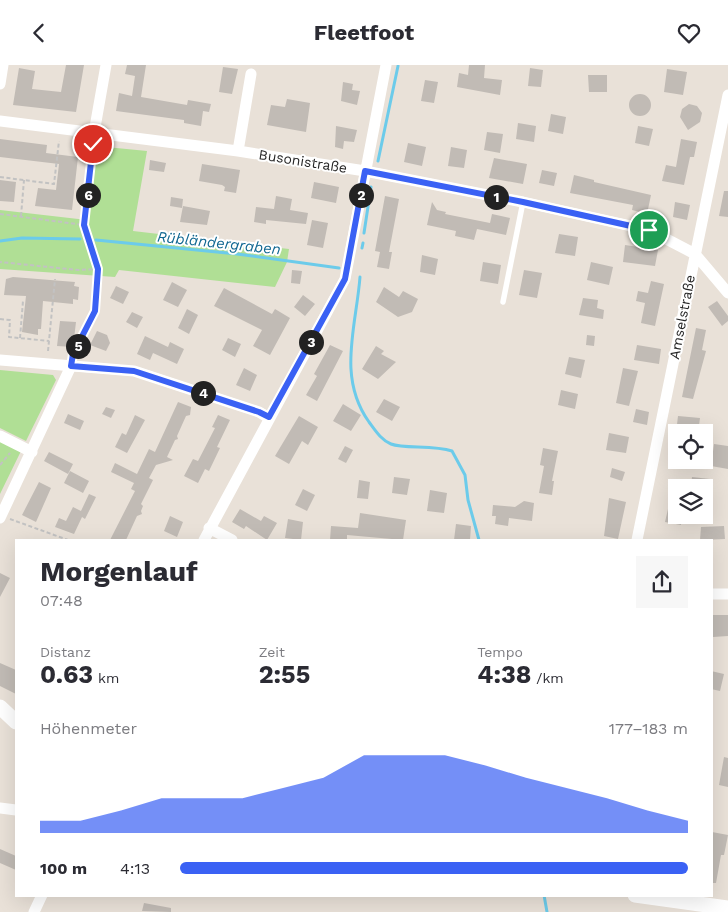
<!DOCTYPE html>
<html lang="de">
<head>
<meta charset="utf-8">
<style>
  body { margin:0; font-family:"Work Sans",sans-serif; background:#f7f7f7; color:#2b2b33; height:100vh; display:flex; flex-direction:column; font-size:19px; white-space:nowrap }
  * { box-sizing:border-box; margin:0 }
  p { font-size:16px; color:#7c7c81 }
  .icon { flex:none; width:28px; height:28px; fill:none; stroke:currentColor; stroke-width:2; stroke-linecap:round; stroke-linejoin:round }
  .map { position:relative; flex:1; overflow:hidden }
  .side { position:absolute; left:15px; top:474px; width:698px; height:358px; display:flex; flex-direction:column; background:#fff; border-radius:0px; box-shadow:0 5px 20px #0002 }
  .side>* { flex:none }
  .controls { position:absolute; left:668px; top:359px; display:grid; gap:10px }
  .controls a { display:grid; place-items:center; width:45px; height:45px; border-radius:0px; background:#fff; box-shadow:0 5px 20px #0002; font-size:25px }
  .pin { position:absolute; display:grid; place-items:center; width:42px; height:42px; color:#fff; margin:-21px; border:2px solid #fff; border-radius:50%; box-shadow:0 1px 5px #0007 }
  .km { position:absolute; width:25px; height:25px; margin:-12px; border-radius:50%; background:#222; color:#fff; font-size:14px; line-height:25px; text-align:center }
  .round { display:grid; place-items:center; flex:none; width:52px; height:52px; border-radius:0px; background:#f7f7f7 }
  .headline { display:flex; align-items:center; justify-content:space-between; height:85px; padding:0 25px }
  h1 { font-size:28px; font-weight:700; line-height:38px }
  .figures { display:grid; grid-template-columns:repeat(3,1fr); gap:8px; height:85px; padding:5px 25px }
  .figures div { display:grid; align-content:center }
  .figures b { font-size:25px; font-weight:700 }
  .figures small { font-size:14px; font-weight:400 }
  .figures p { font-size:14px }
  .chart { height:140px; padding:10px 25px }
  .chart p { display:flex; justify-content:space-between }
  .chart svg { width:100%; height:90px; margin-top:5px; fill:#3a61f4; opacity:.7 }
  ul { padding:0 25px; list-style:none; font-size:16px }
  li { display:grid; grid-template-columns:80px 60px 1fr; align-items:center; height:38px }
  li i { height:12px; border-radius:6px; background:#3a61f4 }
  header { display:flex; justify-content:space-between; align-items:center; height:65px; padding:0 25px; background:#fff; font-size:22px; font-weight:700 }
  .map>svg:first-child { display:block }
  .green { fill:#b0df95 }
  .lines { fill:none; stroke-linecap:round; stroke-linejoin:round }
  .stream { stroke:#6ccbea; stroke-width:3 }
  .building { fill:#c1bbb5 }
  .path { stroke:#c2c2c2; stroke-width:2; stroke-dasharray:4 2.5; stroke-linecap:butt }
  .lane { stroke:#fff; stroke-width:5.5 }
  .street { stroke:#fff; stroke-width:11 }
  .secondary { stroke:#fff; stroke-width:15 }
  .route-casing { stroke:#fff; stroke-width:10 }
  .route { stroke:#3a61f4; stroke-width:6 }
  .labels { text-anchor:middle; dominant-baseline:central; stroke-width:4; stroke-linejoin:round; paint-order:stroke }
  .street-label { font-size:14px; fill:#262626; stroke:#fff }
  .water-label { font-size:15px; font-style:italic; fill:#106791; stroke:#fff }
</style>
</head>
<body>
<header><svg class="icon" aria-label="back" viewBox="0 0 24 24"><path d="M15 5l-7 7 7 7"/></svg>Fleetfoot<svg class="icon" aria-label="heart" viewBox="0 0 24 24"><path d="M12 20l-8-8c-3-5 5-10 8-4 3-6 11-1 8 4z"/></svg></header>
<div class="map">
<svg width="728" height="847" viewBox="0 0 728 847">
  <rect width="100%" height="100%" fill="#e9e1d8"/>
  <path class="green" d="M96 81 147 86 133 166 289 184 287 197 275 222 119 205 115 212 0 204V145L87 155Z
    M0 305 53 310 56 315 26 376 0 363Z
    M0 376 21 386 0 429Z"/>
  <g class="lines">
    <path class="stream" d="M378 96 398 1
      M364 168 371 122
      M96 175 237 189 339 203
      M0 176 22 173 80 174
      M362 183 363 178
      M360 212C356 263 337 312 369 357 375 365 381 375 391 379 404 384 433 380 452 386L465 410 468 435 479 475
      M544 830 547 847"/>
  </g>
  <path class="building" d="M66 0H84L76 47 13 40 19 3 35 6 32 24 61 27Z
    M127 0H146L141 32 187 40 188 35 211 39 209 47 203 46 201 61 184 58V55L116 46 119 28 132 31 135 11 125 9Z
    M469 0H485L484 13 502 15 500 30 457 22 459 8 468 10Z
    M223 2 238 4 232 29 219 27Z
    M530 3 543 5 541 22 528 21Z
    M667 4 687 7 683 30 664 27Z
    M588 10H607V27H589Z
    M425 15 438 17 434 38 421 36Z
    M343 17 353 19 352 25 360 26 357 40 341 36Z
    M629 40a11 11 0 1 1 22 0a11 11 0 1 1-22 0Z
    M287 34 310 38 306 67 267 60 271 40 285 42Z
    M689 39 697 41 702 48 700 57 688 65 680 52 682 44Z
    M551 49 566 52 563 69 548 66Z
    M518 58 536 61 534 77 516 74Z
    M336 61 357 65 354 77 344 76 343 84 335 82Z
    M638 61 653 64 649 81 635 78Z
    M487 67 503 69 500 88 484 85Z
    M0 74 47 80 46 88 78 92 72 145 35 141 38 123 56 125 59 99 0 92Z
    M681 74 697 77 694 92H690L684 120 662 116 666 100 676 102Z
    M408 78 426 82 422 101 404 97Z
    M451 82 467 85 464 103 448 101Z
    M494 93 527 99 523 119 489 113Z
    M150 95 166 98 164 107 149 105Z
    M202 99 240 105 236 128 224 126 225 122 222 120 199 116Z
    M542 105 557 108 554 121 539 118Z
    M574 110 594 115V117L651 130 647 149 632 145 633 140 570 128Z
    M0 115 16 117 14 137 0 136Z
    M314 117 339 122 336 138 311 133Z
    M724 126H728V152L719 151Z
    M276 131 292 134 290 145 308 148 306 159 266 155V159L254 157 256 142 274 144Z
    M385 131 399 134 389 187H392L389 204 377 202 380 187 375 186Z
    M171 132 183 134 182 143 170 141Z
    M432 137 437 145 446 147 445 149 490 158 492 149 510 153 506 170 477 164 474 175 455 171 456 166 427 160Z
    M675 137 690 140 687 155 673 152Z
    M183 141 210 146 207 160 180 157Z
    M312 155 328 158 323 183 307 180Z
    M559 169 578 172 575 191 555 188Z
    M625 180 658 185 655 201 623 197Z
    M422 190 438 194 435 210 420 207Z
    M483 197 501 200 498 219 480 216Z
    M591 197 613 202 609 220 587 215Z
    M292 205 302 206 300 219 291 218Z
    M524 205 542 208 537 233 519 230Z
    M13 212 75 217 74 221 79 222 78 235 73 234V239L43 236 41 264H38V270L22 267 26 231 4 230 6 214Z
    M651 216 664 219 655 261 641 258 645 238 636 236 638 226 648 228Z
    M172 217 187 225 178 242 163 235Z
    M116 221 129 227 123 239 110 233Z
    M384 222 399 232 403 226 418 234 412 247 398 252 376 237Z
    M224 223 272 249 275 244 290 253 270 290 253 281 262 265 214 241Z
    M303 230 315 239 305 251 294 242Z
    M583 233 598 235 597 243 604 245 603 254 579 250Z
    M717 236 728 251V256L722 261 708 242Z
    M187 244 198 250 189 269 178 263Z
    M132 247 143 252 137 263 126 257Z
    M60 256 76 257 73 282 57 281Z
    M696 263 706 265 702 285 706 286 693 334 682 332Z
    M97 266 107 270 110 278 106 286 90 280Z
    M587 270 595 271 594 281 586 280Z
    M145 271 168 282 170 277 184 284 177 299 153 288 150 295 137 289Z
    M228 273 241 279 235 292 222 285Z
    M330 280 343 286 317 336 306 330 317 311 314 309Z
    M637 280 661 284 659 299 634 295Z
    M376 281 384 286 381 289 396 297 378 314 362 304Z
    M569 292 585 295 581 313 565 309Z
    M244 303 257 310 250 326 236 320Z
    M623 303 638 306 629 341 616 338Z
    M561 325 578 329 575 344 558 340Z
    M384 334 400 342 392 356 376 347Z
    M178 337 191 342 190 350 186 351 177 371 178 374 175 375 167 392 173 395 156 400 149 413 153 415 141 439 143 441 141 446 142 449 137 451 126 475H110L135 426 131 424 134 418 111 407 115 398 137 409 149 384 155 387Z
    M343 339 361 350 351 366 333 356Z
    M106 342 115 345 111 353 102 349Z
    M636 344 649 347 647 360 633 357Z
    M68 349 84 356 80 365 64 358Z
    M135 350 145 355 127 388 115 382 122 368 126 370Z
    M218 350 230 355 217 382 220 383 209 406 205 404 198 418 184 411 193 394 198 396 215 363 212 362Z
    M299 351 318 362 308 380 302 376 289 399 275 391Z
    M678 351 700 353 698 368H676Z
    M609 368 629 372 626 388 606 385Z
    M714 379 728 381V404L711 401Z
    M345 381 353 385 346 398 338 394Z
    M543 383 558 386 552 416H554L552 430 539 428 544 401 540 400Z
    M49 387 73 399 68 409 44 396Z
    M612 403 625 407 622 416 610 412Z
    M70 406 89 416 83 428 64 418Z
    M394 412 410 414 407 430 392 428Z
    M692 412 710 414 709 422H691Z
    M359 415 370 417 368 434 357 433Z
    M39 417 51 423 36 457 22 450Z
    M303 424 315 430 307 446 295 440Z
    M430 425 447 428 444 448 427 446Z
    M89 429 96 432 85 454 82 452 74 469 55 462 59 453 66 456 73 442 81 446Z
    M609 433 626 437 618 474 604 471Z
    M524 436 534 438 532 456 509 453 508 461 495 459 496 451H492L493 440 515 442Z
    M240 444 261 456 264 451 277 458 267 475 246 461 244 464 232 457Z
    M668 444 676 446V450H682L681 460 665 457Z
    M360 448 406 455 403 475 347 470V475H330L331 461 358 463Z
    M170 451 183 457 177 472 164 466Z
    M288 454 303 457 301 475 285 473Z
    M456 459 471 461 470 475H454Z
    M724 461 725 474 700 475 701 462Z
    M0 508 10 513 0 532Z
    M712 550H728V571L713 572Z
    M0 598 16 605V629L0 621Z
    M711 606 724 609 720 626 711 624Z
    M724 692 728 693V722L719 720Z
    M712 767 728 770 724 790H721L716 818H711Z
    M0 784 16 791V805L0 798Z
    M144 838 171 843V847L142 846Z"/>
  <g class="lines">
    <path class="path" d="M0 112 54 119 59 76
      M0 149 84 160 98 204 78 205 0 197
      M21 151 24 115
      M84 160 93 79
      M0 254 10 255 9 272 49 276
      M20 273 23 236
      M48 286 55 214
      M73 291 95 246 98 204
      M0 400 10 388
      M10 454 68 475"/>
    <path class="lane" d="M503 237 523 137"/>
    <path class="street" d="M0 19 3 0
      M0 56 238 86 365 106 523 137 649 165 695 189 728 228
      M94 68 106 0
      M238 86 251 9
      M0 295 134 306 259 347 269 353
      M0 371 32 387
      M0 453 71 301
      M209 463 232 475
      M204 475 345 214 386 0
      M637 475 728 30
      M711 529H728
      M0 743 16 745
      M34 847 42 830"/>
    <path class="secondary" d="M0 642 16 657
      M635 830 728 843"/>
  </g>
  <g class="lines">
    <defs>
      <path id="route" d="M93 79 84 160 98 204 95 246 73 289 71 301 134 306 259 347 269 352 345 214 365 106 523 137 649 165"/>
    </defs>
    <use href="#route" class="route-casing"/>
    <use href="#route" class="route"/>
  </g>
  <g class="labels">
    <g class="street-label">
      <text transform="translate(303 96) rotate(9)">Busonistraße</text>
      <text transform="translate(682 252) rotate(-79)">Amselstraße</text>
    </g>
    <g class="water-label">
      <text transform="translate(219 178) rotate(6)">Rübländergraben</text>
    </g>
  </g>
</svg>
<div class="controls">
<a><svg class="icon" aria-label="locate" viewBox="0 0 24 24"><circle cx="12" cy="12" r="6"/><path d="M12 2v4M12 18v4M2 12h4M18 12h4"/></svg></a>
<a><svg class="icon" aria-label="layers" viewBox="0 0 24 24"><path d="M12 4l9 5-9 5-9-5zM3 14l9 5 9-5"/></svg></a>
</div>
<div class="pin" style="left:649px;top:165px;background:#1e9e55"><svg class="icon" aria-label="arrive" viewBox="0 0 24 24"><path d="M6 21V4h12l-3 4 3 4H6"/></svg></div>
<div class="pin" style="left:93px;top:79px;background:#d93025"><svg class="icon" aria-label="check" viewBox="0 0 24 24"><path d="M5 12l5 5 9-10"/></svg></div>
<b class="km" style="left:496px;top:132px">1</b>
<b class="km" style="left:361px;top:130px">2</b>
<b class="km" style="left:311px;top:277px">3</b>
<b class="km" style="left:203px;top:328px">4</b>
<b class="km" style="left:78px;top:281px">5</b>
<b class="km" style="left:88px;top:130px">6</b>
<section class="side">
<div class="headline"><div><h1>Morgenlauf</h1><p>07:48</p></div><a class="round"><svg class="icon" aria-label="share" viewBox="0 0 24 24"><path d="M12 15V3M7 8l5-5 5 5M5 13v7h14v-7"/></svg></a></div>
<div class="figures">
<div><p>Distanz</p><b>0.63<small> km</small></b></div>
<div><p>Zeit</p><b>2:55</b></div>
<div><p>Tempo</p><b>4:38<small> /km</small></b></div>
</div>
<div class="chart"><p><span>Höhenmeter</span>177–183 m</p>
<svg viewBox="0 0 160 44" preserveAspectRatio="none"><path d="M0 44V38L10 38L20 33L30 27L40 27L50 27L60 22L70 17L80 6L90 6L100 6L110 11L120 17L130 22L140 27L150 33L160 38V44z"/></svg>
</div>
<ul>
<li><b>100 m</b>4:13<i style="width:100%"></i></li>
</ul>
</section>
</div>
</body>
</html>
